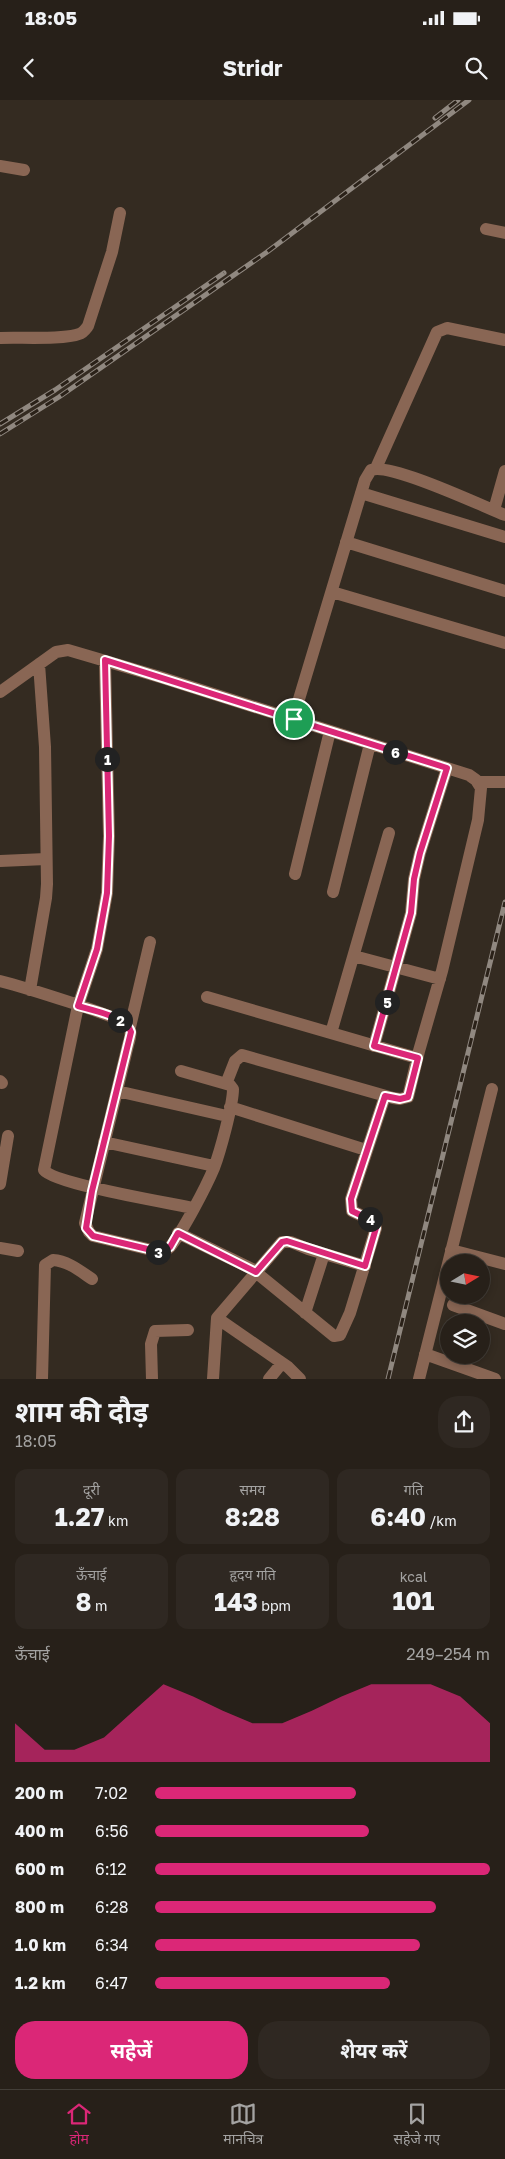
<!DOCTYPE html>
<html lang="hi">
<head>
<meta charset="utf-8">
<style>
  body { margin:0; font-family:"Golos Text","Noto Sans Devanagari",sans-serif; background:#2f2822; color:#f1f3f6; height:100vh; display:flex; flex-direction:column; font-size:19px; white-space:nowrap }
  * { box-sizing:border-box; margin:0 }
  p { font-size:16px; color:#a4a3a2 }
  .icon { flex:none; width:28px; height:28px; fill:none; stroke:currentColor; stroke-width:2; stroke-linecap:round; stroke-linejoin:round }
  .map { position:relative; height:1279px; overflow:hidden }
  .sheet { display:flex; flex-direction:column; background:#272019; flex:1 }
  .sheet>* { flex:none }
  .needle { width:32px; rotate:80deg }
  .fabs { position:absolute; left:440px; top:1154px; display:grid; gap:10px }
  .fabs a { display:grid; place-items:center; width:50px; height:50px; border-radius:50%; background:#272019; box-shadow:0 2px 8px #0003,0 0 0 1px #433e38; font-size:25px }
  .pin { position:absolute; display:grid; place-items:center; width:42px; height:42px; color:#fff; margin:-21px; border:2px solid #fff; border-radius:50%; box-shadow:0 1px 5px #0007 }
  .km { position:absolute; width:25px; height:25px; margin:-12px; border-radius:50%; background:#222; color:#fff; font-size:14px; line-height:25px; text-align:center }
  .round { display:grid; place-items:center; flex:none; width:52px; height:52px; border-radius:20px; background:#2f2822 }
  .headline { display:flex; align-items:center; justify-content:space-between; height:85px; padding:0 15px }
  h1 { font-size:28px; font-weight:700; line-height:38px }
  .metrics { display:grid; grid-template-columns:repeat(3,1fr); gap:8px; height:85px; padding:5px 15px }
  .metrics div { display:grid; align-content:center; border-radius:12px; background:#2f2822; text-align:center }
  .metrics b { font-size:25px; font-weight:700 }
  .metrics small { font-size:14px; font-weight:400 }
  .metrics p { font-size:14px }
  .chart { height:140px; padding:10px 15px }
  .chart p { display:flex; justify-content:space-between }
  .chart svg { width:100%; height:90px; margin-top:5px; fill:#db2777; opacity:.7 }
  .cta { display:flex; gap:10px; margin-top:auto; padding:10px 15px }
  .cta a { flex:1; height:58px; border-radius:20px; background:#db2777; color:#fff; font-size:20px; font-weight:700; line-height:58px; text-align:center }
  .cta a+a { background:#2f2822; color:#f1f3f6 }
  ul { padding:0 15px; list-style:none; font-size:16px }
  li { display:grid; grid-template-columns:80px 60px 1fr; align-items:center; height:38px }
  li i { height:12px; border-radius:6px; background:#db2777 }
  .status { display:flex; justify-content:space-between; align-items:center; height:35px; padding:0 25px; background:#272019; direction:ltr }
  .status svg { height:14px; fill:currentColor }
  header { display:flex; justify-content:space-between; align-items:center; height:65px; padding:0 15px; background:#272019; font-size:22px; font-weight:700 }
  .tabs { display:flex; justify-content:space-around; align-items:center; height:70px; border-top:1px solid #433e38; background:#272019; font-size:14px; color:#a4a3a2 }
  .tabs a { display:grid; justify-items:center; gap:2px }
  .tabs .active { color:#db2777 }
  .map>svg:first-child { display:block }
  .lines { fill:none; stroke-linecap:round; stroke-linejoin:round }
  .minor { stroke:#896654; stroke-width:12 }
  .rail-casing { stroke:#908880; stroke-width:5 }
  .rail { stroke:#2a2118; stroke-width:3; stroke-dasharray:9; stroke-linecap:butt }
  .route-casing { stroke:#fff; stroke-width:10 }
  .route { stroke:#db2777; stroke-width:6 }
</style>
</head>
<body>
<div class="status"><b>18:05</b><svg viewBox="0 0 49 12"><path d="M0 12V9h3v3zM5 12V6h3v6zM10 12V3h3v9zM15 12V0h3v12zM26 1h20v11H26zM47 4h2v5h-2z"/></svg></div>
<header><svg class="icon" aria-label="back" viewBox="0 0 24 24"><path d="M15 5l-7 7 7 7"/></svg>Stridr<svg class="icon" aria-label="search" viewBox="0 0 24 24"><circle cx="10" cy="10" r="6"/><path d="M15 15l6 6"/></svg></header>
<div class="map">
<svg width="505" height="1279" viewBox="0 0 505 1279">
  <rect width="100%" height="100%" fill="#342b21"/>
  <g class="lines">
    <path class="minor" d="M0 66 24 70
      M486 129 505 133
      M0 238C18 237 64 240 79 234 83 233 85 230 88 226L112 152 120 113
      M376 368 437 232 447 228 505 240
      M361 393 505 437
      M494 410 505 371
      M346 442 505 491
      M332 492 505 543
      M105 561 109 736 107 793 97 849 78 906 44 1070C54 1084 170 1103 193 1108
      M0 592 56 552 68 550 160 577 469 675 476 680 481 688 478 720 442 871 419 951 408 997 400 999 393 998 242 955 235 961 226 984
      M293 619 365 380 371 370C390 362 482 406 505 415
      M479 682H505
      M0 761 46 759
      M295 774 330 631
      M333 792 370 644
      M354 856 440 879
      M0 881C16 885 123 917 129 926 132 931 130 939 128 945L85 1123 89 1132 93 1136 160 1152C164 1151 167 1150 170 1147 183 1131 206 1087 214 1068 220 1052 233 1005 233 989L230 985 181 971
      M30 890 46 798 47 784 45 647 39 564
      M207 897 417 958
      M130 927 150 842
      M331 933 389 733
      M374 946 411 813 414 779 420 753 447 668
      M0 981 2 983
      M117 991 227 1016
      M230 1007 366 1050
      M104 1042 214 1066
      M0 1084 8 1036
      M178 1133 252 1169 334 1236 340 1235 350 1213 376 1128 373 1121 352 1111 351 1099 385 996
      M0 1148 18 1151
      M451 1150 505 1164
      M453 1205 505 1224
      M305 1213 324 1154
      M217 1218 288 1267 300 1279
      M425 1254 495 1279
      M42 1279 45 1165 53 1160C68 1161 80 1171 92 1179
      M152 1279 151 1244 155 1231 188 1230
      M213 1279 217 1218 282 1142H291L308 1149 365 1166
      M269 1279 282 1263
      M419 1279 492 989"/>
    <defs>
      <path id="rail" d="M435 18 458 0
        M0 324 55 290 224 173
        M0 334 59 297 267 152 469 0
        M388 1279 505 802"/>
    </defs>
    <use href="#rail" class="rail-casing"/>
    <use href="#rail" class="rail"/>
  </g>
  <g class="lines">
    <defs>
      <path id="route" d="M105 560 447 668 420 753 414 779 411 813 374 946 418 958 408 997 400 999 385 996 351 1099 352 1111 373 1121 376 1128 365 1166 287 1141 282 1142 256 1172 178 1133 170 1147 160 1152 93 1136 86 1128 92 1091 131 932C127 917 92 910 78 906L97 849 107 793 109 736Z"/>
    </defs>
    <use href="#route" class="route-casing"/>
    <use href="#route" class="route"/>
  </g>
</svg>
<div class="fabs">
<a><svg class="needle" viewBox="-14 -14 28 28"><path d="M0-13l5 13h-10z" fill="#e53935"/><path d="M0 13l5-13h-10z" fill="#a4a3a2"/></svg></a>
<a><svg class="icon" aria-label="layers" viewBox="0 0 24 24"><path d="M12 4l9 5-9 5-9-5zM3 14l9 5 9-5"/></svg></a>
</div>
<div class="pin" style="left:294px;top:619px;background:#1e9e55"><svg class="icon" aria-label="arrive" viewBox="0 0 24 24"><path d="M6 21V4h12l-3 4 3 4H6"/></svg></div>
<b class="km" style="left:107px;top:659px">1</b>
<b class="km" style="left:120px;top:920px">2</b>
<b class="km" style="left:158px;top:1152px">3</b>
<b class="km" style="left:370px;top:1119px">4</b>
<b class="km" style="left:387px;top:902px">5</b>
<b class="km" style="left:395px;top:652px">6</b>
</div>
<section class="sheet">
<div class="headline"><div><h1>शाम की दौड़</h1><p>18:05</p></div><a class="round"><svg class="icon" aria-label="share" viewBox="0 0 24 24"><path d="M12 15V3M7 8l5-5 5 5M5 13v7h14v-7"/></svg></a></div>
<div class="metrics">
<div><p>दूरी</p><b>1.27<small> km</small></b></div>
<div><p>समय</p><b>8:28</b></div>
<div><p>गति</p><b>6:40<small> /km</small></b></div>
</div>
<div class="metrics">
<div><p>ऊँचाई</p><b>8<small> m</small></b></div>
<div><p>हृदय गति</p><b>143<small> bpm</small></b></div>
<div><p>kcal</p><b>101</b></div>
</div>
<div class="chart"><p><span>ऊँचाई</span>249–254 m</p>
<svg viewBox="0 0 160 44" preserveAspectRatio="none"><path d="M0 44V25L10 38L20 38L30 32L40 19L50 6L60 12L70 19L80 25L90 25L100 19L110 12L120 6L130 6L140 6L150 12L160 25V44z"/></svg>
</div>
<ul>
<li><b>200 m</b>7:02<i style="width:60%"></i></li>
<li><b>400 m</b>6:56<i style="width:64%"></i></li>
<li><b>600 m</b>6:12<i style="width:100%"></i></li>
<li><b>800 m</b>6:28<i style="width:84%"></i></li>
<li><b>1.0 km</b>6:34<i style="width:79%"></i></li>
<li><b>1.2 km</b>6:47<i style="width:70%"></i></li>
</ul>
<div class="cta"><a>सहेजें</a><a>शेयर करें</a></div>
</section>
<nav class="tabs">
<a class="active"><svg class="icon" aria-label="home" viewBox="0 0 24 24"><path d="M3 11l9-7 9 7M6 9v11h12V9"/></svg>होम</a>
<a><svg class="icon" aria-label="map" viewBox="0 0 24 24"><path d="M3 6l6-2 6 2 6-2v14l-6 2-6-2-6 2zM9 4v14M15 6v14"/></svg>मानचित्र</a>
<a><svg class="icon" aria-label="saved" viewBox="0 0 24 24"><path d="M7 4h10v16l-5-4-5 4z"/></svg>सहेजे गए</a>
</nav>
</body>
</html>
